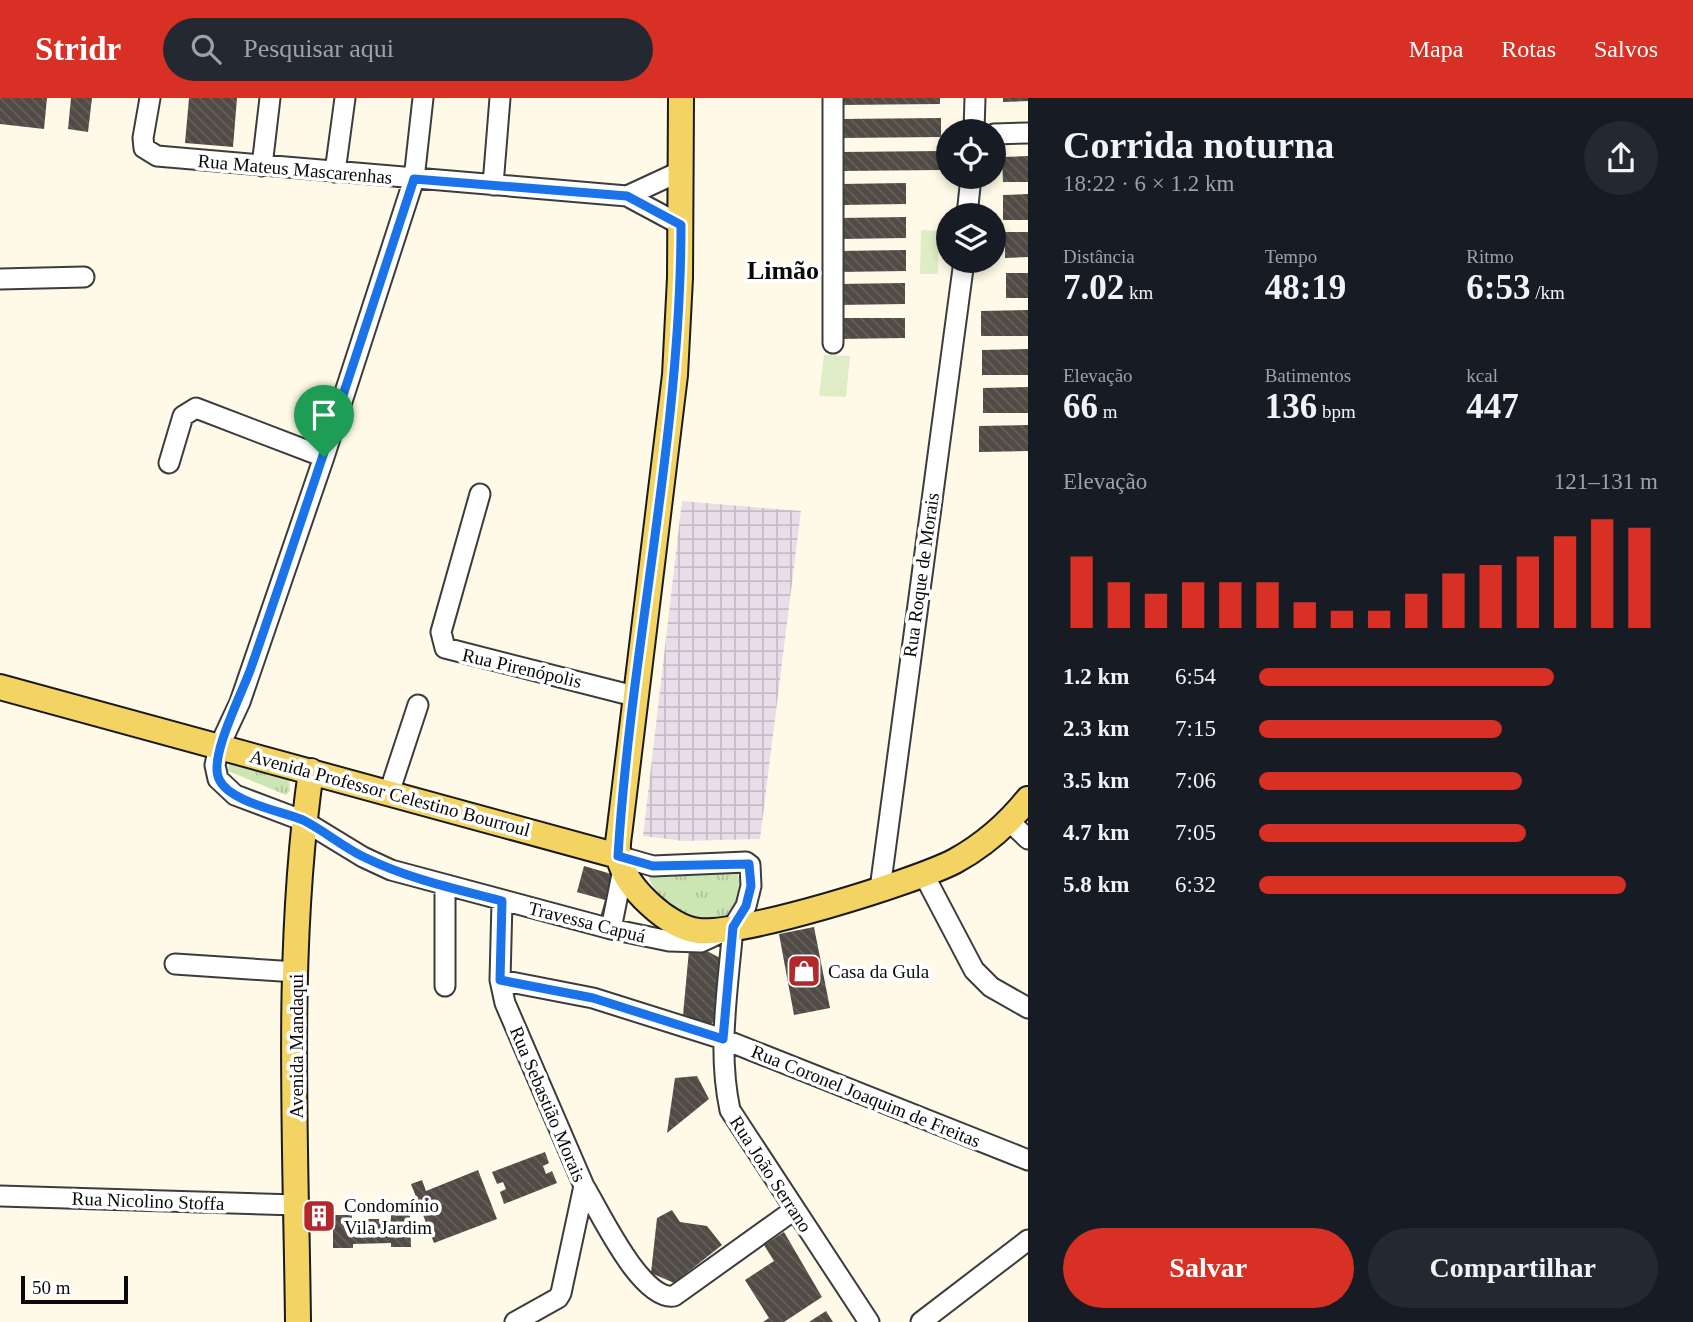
<!DOCTYPE html>
<html lang="pt">
<head>
<meta charset="utf-8">
<style>
  body { margin:0; font-family:Georgia,serif; background:#242831; color:#f1f3f6; height:100vh; display:flex; flex-direction:column; font-size:26px; white-space:nowrap }
  * { box-sizing:border-box; margin:0 }
  p { font-size:23px; color:#9ea1a6 }
  .icon { flex:none; width:38px; height:38px; fill:none; stroke:currentColor; stroke-width:2; stroke-linecap:round; stroke-linejoin:round }
  .map { position:relative; flex:1; overflow:hidden }
  .side { display:flex; flex-direction:column; background:#171b24; width:665px }
  .side>* { flex:none }
  .controls { position:absolute; left:936px; top:21px; display:grid; gap:14px }
  .controls a { display:grid; place-items:center; width:70px; height:70px; border-radius:50%; background:#171b24; box-shadow:0 4px 10px #0003; font-size:35px }
  .scale { position:absolute; left:21px; bottom:18px; width:107px; box-sizing:border-box; padding-left:7px; border:4px solid #090909; border-top:0; font-size:19px; line-height:24px; white-space:nowrap; color:#090909; -webkit-text-stroke:5px #fff; paint-order:stroke }
  .pin { position:absolute; display:grid; place-items:center; width:60px; height:60px; color:#fff; margin:-72px -30px; border-radius:50% 50% 50% 0; rotate:-45deg; box-shadow:0 0 7px #0007 }
  .pin .icon { rotate:45deg }
  .round { display:grid; place-items:center; flex:none; width:74px; height:74px; border-radius:37px; background:#242831 }
  .summary { display:flex; align-items:center; justify-content:space-between; height:119px; padding:0 35px }
  h1 { font-size:38px; font-weight:800; line-height:52px }
  .metrics { display:grid; grid-template-columns:repeat(3,1fr); gap:10px; height:119px; padding:7px 35px }
  .metrics div { display:grid; align-content:center }
  .metrics b { font-size:35px; font-weight:800 }
  .metrics small { font-size:19px; font-weight:400 }
  .metrics p { font-size:19px }
  .chart { height:196px; padding:14px 35px }
  .chart p { display:flex; justify-content:space-between }
  .chart svg { width:100%; height:126px; margin-top:7px; stroke:#d93025; stroke-width:6 }
  .action { display:flex; gap:14px; margin-top:auto; padding:14px 35px }
  .action a { flex:1; height:80px; border-radius:42px; background:#d93025; color:#fff; font-size:28px; font-weight:800; line-height:80px; text-align:center }
  .action a+a { background:#242831; color:#f1f3f6 }
  ul { padding:0 35px; list-style:none; font-size:23px }
  li { display:grid; grid-template-columns:112px 84px 1fr; align-items:center; height:52px }
  li i { height:18px; border-radius:9px; background:#d93025 }
  header { display:flex; align-items:center; gap:42px; box-sizing:border-box; height:98px; padding:0 35px; background:#d93025; color:#fff }
  header strong { font-size:33px }
  nav { display:flex; gap:38px; margin-inline-start:auto; font-size:24px }
  .search { width:490px; height:63px; background:#242831; display:flex; align-items:center; gap:18px; box-sizing:border-box; padding:0 24px; border-radius:38px; color:#9ea1a6; font-size:26px }
  main { display:flex; flex:1; min-height:0 }
  .map>svg:first-child { display:block }
  .industrial { fill:url(#industrial-grid) }
  .park { fill:url(#park-tufts) }
  .pitch { fill:#deedc5 }
  .building { fill:url(#building-back-hatch) }
  .lines { fill:none; stroke-linecap:round; stroke-linejoin:round }
  .minor-casing { stroke:#3c3c3c; stroke-width:23 }
  .major-casing { stroke:#1a1a1a; stroke-width:28 }
  .minor { stroke:#fff; stroke-width:19 }
  .major { stroke:#f3d362; stroke-width:24 }
  .route-casing { stroke:#fff; stroke-width:14 }
  .route { stroke:#1a73e8; stroke-width:9 }
  .labels { text-anchor:middle; dominant-baseline:central; stroke-width:7; stroke-linejoin:round; paint-order:stroke }
  .street-label { font-size:19px; fill:#090909; stroke:#fff }
  .poi-label { font-size:19px; fill:#090909; stroke:#fff; text-anchor:start }
  .district-label { font-size:26px; font-weight:bold; fill:#090909; stroke:#fff }
</style>
</head>
<body>
<header>
<strong>Stridr</strong>
<div class="search"><svg class="icon" aria-label="search" viewBox="0 0 24 24"><circle cx="10" cy="10" r="6"/><path d="M15 15l6 6"/></svg>Pesquisar aqui</div>
<nav><a>Mapa</a><a>Rotas</a><a>Salvos</a></nav>
</header>
<main>
<div class="map">
<svg width="1028" height="1224" viewBox="0 0 1028 1224">
  <defs>
    <pattern id="industrial-grid" width="8" height="8" patternUnits="userSpaceOnUse" patternTransform="scale(1.75)"><rect width="8" height="8" fill="#e8dde9"/><path d="M0 4h8M4 0v8" fill="none" stroke="#c6bcc6"/></pattern>
    <pattern id="park-tufts" width="24" height="20" patternUnits="userSpaceOnUse" patternTransform="scale(1.75)"><rect width="24" height="20" fill="#cce5b3"/><path d="M3 7l-1-3M5 7V3M7 7l1-3M15 17l-1-3M17 17v-4M19 17l1-3" fill="none" stroke="#aec399"/></pattern>
    <pattern id="building-back-hatch" width="6" height="6" patternUnits="userSpaceOnUse" patternTransform="scale(1.75)"><rect width="6" height="6" fill="#514b46"/><path d="M-1 5l2 2M0 0l6 6M5-1l2 2" fill="none" stroke="#65605c"/></pattern>
  </defs>
  <rect width="100%" height="100%" fill="#fefae7"/>
  <path class="industrial" d="M682 403 801 413 760 741 683 743 643 738Z"/>
  <path class="park" d="M229 664 289 681 290 693 286 697 228 673Z
    M651 772 737 774 741 788 740 813 726 828 668 814 649 781Z"/>
  <path class="pitch" d="M921 132 938 133V176H920Z
    M824 257 850 258 846 299 819 298Z"/>
  <path class="building" d="M0 0H47L44 31 0 26Z
    M71 0H92L88 34 68 31Z
    M189 0H237L233 49 185 45Z
    M840 0H940V6L840 7Z
    M1003 0H1028V3L1003 4Z
    M941 20V39L840 40V21Z
    M941 53V72L841 73V54Z
    M1028 58V84H1003L1002 59Z
    M906 85V106L840 107V86Z
    M1028 96V122H1003V97Z
    M906 119V140L840 141V120Z
    M1005 134H1028V159L1005 160Z
    M906 152V173L839 174V153Z
    M1006 175H1028V200H1006Z
    M905 185V206L838 207V186Z
    M1028 212V238H981V213Z
    M838 220H905V240L838 241Z
    M1028 251V277H982V252Z
    M1028 289V315H983V290Z
    M1028 327V353L979 354V328Z
    M584 768 615 777 608 821 600 819 605 802 577 794Z
    M814 829 830 910 794 917 779 836Z
    M689 852 707 853 720 860 718 922 708 927 683 917Z
    M697 978 709 1001 667 1035 675 980Z
    M545 1054 549 1065 543 1068 546 1076 552 1073 557 1085 504 1106 500 1094 506 1091 503 1084 497 1086 492 1074Z
    M478 1072 497 1121 434 1145 411 1086 422 1082 426 1093Z
    M672 1112 680 1124 707 1128 722 1147 674 1185 651 1175 657 1120Z
    M315 1114H323V1128H315Z
    M391 1116H410L411 1149H391V1145L353 1146V1150H333V1117H352V1121H391Z
    M784 1134 822 1199 784 1224H763L769 1220 745 1182 774 1163 764 1147Z
    M826 1213 833 1224H809Z"/>
  <g class="lines">
    <defs>
      <path id="minor" d="M150 0 143 40 144 50 157 58 627 98 681 127
        M423 0 414 81 324 359 240 604 219 649 215 667 218 681 235 697 304 723 363 759 391 772 611 831 669 843 701 844 733 829 746 808 751 788 750 767 746 764 653 768 618 758
        M833 0V245
        M974 33 975 0
        M994 36 1028 35
        M262 68 270 0
        M335 74 345 0
        M493 87 500 0
        M627 98 681 73
        M967 117 971 79
        M0 181 84 179
        M169 365 183 318 196 310 324 359
        M480 396 441 534 445 550 634 598
        M389 695 418 607
        M1010 724 1028 741
        M924 777 974 872 991 889 1028 910
        M880 791 964 163
        M502 803 500 882 505 905 584 1088 561 1195 558 1200 515 1224
        M733 829C728 890 717 952 730 1012L869 1224
        M611 831 623 771
        M175 866 296 874
        M500 882 593 900 723 941 1028 1062
        M445 888V788
        M584 1088C600 1114 641 1203 674 1198L794 1112
        M0 1098 297 1107
        M921 1224 1028 1142"/>
      <path id="major" d="M681 0 680 180 675 277 620 729C619 739 616 751 619 760 626 790 668 829 698 833 740 838 915 784 955 763 984 747 1007 727 1028 701
        M0 589 618 758
        M298 1224C296 1041 285 855 311 673"/>
    </defs>
    <use href="#minor" class="minor-casing"/>
    <use href="#major" class="major-casing"/>
    <use href="#minor" class="minor"/>
    <use href="#major" class="major"/>
  </g>
  <g class="lines">
    <defs>
      <path id="route" d="M414 81 627 98 681 127C681 339 631 547 618 758L653 768 749 766 751 788 746 808 733 829 723 941 593 900 500 882 502 803C456 791 409 781 366 760 344 750 325 733 303 722 281 713 229 704 219 681 208 659 244 592 252 567 308 406 361 243 414 81Z"/>
    </defs>
    <use href="#route" class="route-casing"/>
    <use href="#route" class="route"/>
  </g>
  <defs>
    <symbol id="shop-square" viewBox="-11 -11 22 22"><rect x="-9" y="-9" width="18" height="18" rx="4" fill="#b2292c" stroke="#fff"/><path d="M-5-2.5h2.3a2.7 3.5 0 0 1 5.4 0H5L5.5 6h-11ZM-1.5-2.5h3a1.5 2.3 0 0 0-3 0Z" fill="#fff"/></symbol>
    <symbol id="building-square" viewBox="-11 -11 22 22"><rect x="-9" y="-9" width="18" height="18" rx="4" fill="#b2292c" stroke="#fff"/><path d="M-4-6H4V6H1V3H-1V6H-4ZM-2.5-4.3h1.7v1.8h-1.7ZM.8-4.3h1.7v1.8H.8ZM-2.5-1h1.7V.8h-1.7ZM.8-1h1.7V.8H.8Z" fill="#fff"/></symbol>
  </defs>
  <g fill-rule="evenodd">
    <use href="#shop-square" x="785" y="854" width="38" height="38"/>
    <use href="#building-square" x="300" y="1099" width="38" height="38"/>
  </g>
  <g class="labels">
    <g class="street-label">
      <text transform="translate(295 71) rotate(5)">Rua Mateus Mascarenhas</text>
      <text transform="translate(921 477) rotate(-82)">Rua Roque de Morais</text>
      <text transform="translate(522 570) rotate(13)">Rua Pirenópolis</text>
      <text transform="translate(390 695) rotate(15)">Avenida Professor Celestino Bourroul</text>
      <text transform="translate(587 824) rotate(14)">Travessa Capuá</text>
      <text transform="translate(296 948) rotate(-90)">Avenida Mandaqui</text>
      <text transform="translate(866 998) rotate(22)">Rua Coronel Joaquim de Freitas</text>
      <text transform="translate(548 1006) rotate(67)">Rua Sebastião Morais</text>
      <text transform="translate(771 1076) rotate(57)">Rua João Serrano</text>
      <text transform="translate(148 1103) rotate(2)">Rua Nicolino Stoffa</text>
    </g>
    <g class="poi-label">
      <text x="828" y="873">Casa da Gula</text>
      <text x="344" y="1107">Condomínio<tspan x="344" dy="22">Vila Jardim</tspan></text>
    </g>
    <g class="district-label">
      <text x="783" y="172">Limão</text>
    </g>
  </g>
</svg>
<div class="controls">
<a><svg class="icon" aria-label="locate" viewBox="0 0 24 24"><circle cx="12" cy="12" r="6"/><path d="M12 2v4M12 18v4M2 12h4M18 12h4"/></svg></a>
<a><svg class="icon" aria-label="layers" viewBox="0 0 24 24"><path d="M12 4l9 5-9 5-9-5zM3 14l9 5 9-5"/></svg></a>
</div>
<div class="scale">50 m</div>
<div class="pin" style="left:324px;top:359px;background:#1e9e55"><svg class="icon" aria-label="arrive" viewBox="0 0 24 24"><path d="M6 21V4h12l-3 4 3 4H6"/></svg></div>
</div>
<section class="side">
<div class="summary"><div><h1>Corrida noturna</h1><p>18:22 · 6 × 1.2 km</p></div><a class="round"><svg class="icon" aria-label="share" viewBox="0 0 24 24"><path d="M12 15V3M7 8l5-5 5 5M5 13v7h14v-7"/></svg></a></div>
<div class="metrics">
<div><p>Distância</p><b>7.02<small> km</small></b></div>
<div><p>Tempo</p><b>48:19</b></div>
<div><p>Ritmo</p><b>6:53<small> /km</small></b></div>
</div>
<div class="metrics">
<div><p>Elevação</p><b>66<small> m</small></b></div>
<div><p>Batimentos</p><b>136<small> bpm</small></b></div>
<div><p>kcal</p><b>447</b></div>
</div>
<div class="chart"><p><span>Elevação</span>121–131 m</p>
<svg viewBox="0 0 160 44" preserveAspectRatio="none"><path d="M5 44V19M15 44V28M25 44V32M35 44V28M45 44V28M55 44V28M65 44V35M75 44V38M85 44V38M95 44V32M105 44V25M115 44V22M125 44V19M135 44V12M145 44V6M155 44V9"/></svg>
</div>
<ul>
<li><b>1.2 km</b>6:54<i style="width:74%"></i></li>
<li><b>2.3 km</b>7:15<i style="width:61%"></i></li>
<li><b>3.5 km</b>7:06<i style="width:66%"></i></li>
<li><b>4.7 km</b>7:05<i style="width:67%"></i></li>
<li><b>5.8 km</b>6:32<i style="width:92%"></i></li>
</ul>
<div class="action"><a>Salvar</a><a>Compartilhar</a></div>
</section>
</main>
</body>
</html>
